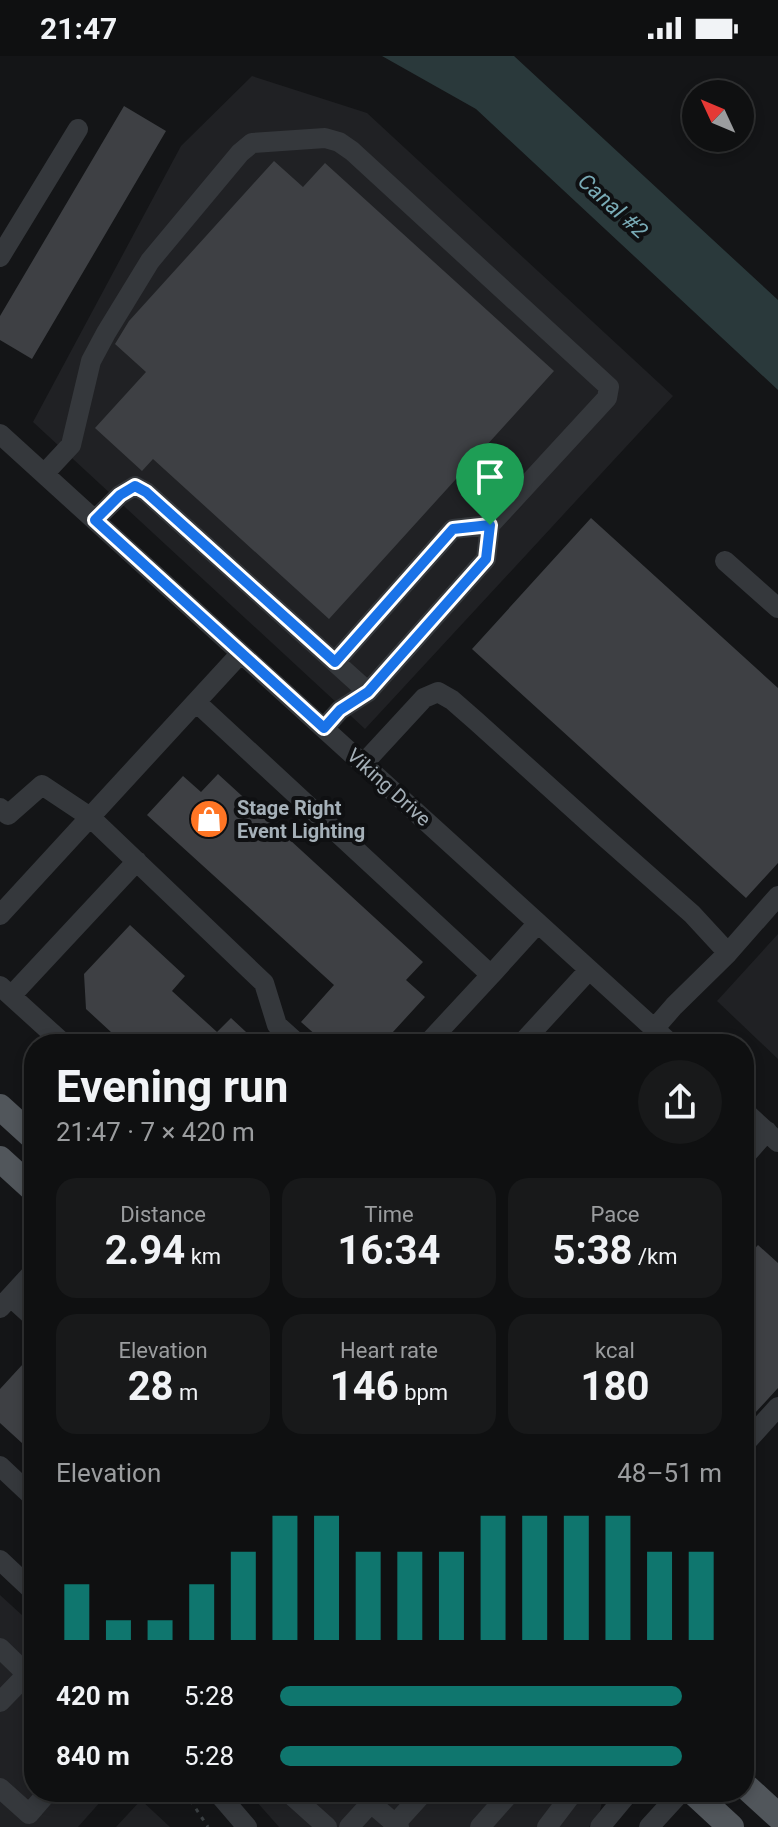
<!DOCTYPE html>
<html lang="en">
<head>
<meta charset="utf-8">
<style>
  body { margin:0; font-family:Roboto,sans-serif; background:#18191a; color:#f1f3f6; height:100vh; display:flex; flex-direction:column; font-size:30px; white-space:nowrap }
  * { box-sizing:border-box; margin:0 }
  p { font-size:26px; color:#9b9d9f }
  .icon { flex:none; width:44px; height:44px; fill:none; stroke:currentColor; stroke-width:2; stroke-linecap:round; stroke-linejoin:round }
  .map { position:relative; flex:1; overflow:hidden }
  .side { position:absolute; left:24px; top:978px; width:730px; height:768px; display:flex; flex-direction:column; background:#0f1011; border-radius:32px; box-shadow:0 4px 12px #0003,0 0 0 2px #2f3031 }
  .side>* { flex:none }
  .needle { width:52px; rotate:314deg }
  .controls { position:absolute; left:682px; top:24px; display:grid; gap:16px }
  .controls a { display:grid; place-items:center; width:72px; height:72px; border-radius:50%; background:#0f1011; box-shadow:0 4px 12px #0003,0 0 0 2px #2f3031; font-size:40px }
  .pin { position:absolute; display:grid; place-items:center; width:68px; height:68px; color:#fff; margin:-82px -34px; border-radius:50% 50% 50% 0; rotate:-45deg; box-shadow:0 0 8px #0007 }
  .pin .icon { rotate:45deg }
  .round { display:grid; place-items:center; flex:none; width:84px; height:84px; border-radius:42px; background:#18191a }
  .headline { display:flex; align-items:center; justify-content:space-between; height:136px; padding:0 32px }
  h1 { font-size:44px; font-weight:700; line-height:60px }
  .stats { display:grid; grid-template-columns:repeat(3,1fr); gap:12px; height:136px; padding:8px 32px }
  .stats div { display:grid; align-content:center; border-radius:20px; background:#18191a; text-align:center }
  .stats b { font-size:40px; font-weight:700 }
  .stats small { font-size:22px; font-weight:400 }
  .stats p { font-size:22px }
  .chart { height:224px; padding:16px 32px }
  .chart p { display:flex; justify-content:space-between }
  .chart svg { width:100%; height:144px; margin-top:8px; stroke:#0f766e; stroke-width:6 }
  ul { padding:0 32px; list-style:none; font-size:26px }
  li { display:grid; grid-template-columns:128px 96px 1fr; align-items:center; height:60px }
  li i { height:20px; border-radius:10px; background:#0f766e }
  .status { display:flex; justify-content:space-between; align-items:center; height:56px; padding:0 40px; background:#0f1011; direction:ltr }
  .status svg { height:22px; fill:currentColor }
  .map>svg:first-child { display:block }
  .built { fill:#202124 }
  .water { fill:#2a393b }
  .building { fill:#3e4044 }
  .lines { fill:none; stroke-linecap:round; stroke-linejoin:round }
  .path { stroke:#3b4043; stroke-width:3; stroke-dasharray:4 6; stroke-linecap:butt }
  .minor { stroke:#35383c; stroke-width:20 }
  .major { stroke:#51565b; stroke-width:26 }
  .route-casing { stroke:#fff; stroke-width:16 }
  .route { stroke:#1a73e8; stroke-width:10 }
  .labels { text-anchor:middle; dominant-baseline:central; stroke-width:8; stroke-linejoin:round; paint-order:stroke }
  .street-label { font-size:20px; fill:#a5b0b8; stroke:#0f1012 }
  .poi-label { font-size:20px; font-weight:bold; fill:#a5b0b8; stroke:#0f1012; text-anchor:start }
  .water-label { font-size:22px; font-style:italic; fill:#79abb6; stroke:#0f1012 }
</style>
</head>
<body>
<div class="status"><b>21:47</b><svg viewBox="0 0 49 12"><path d="M0 12V9h3v3zM5 12V6h3v6zM10 12V3h3v9zM15 12V0h3v12zM26 1h20v11H26zM47 4h2v5h-2z"/></svg></div>
<div class="map">
<svg width="778" height="1771" viewBox="0 0 778 1771">
  <rect width="100%" height="100%" fill="#141517"/>
  <path class="built" d="M252 20 367 57 673 340 365 673 33 366 181 90Z
    M778 878V1003L717 945Z
    M0 1539 34 1570V1736H109L78 1771H0Z
    M248 1736H604L600 1755 589 1771H279Z
    M141 1744 170 1771H116Z"/>
  <path class="water" d="M382 0H514L778 244V334L476 53Z"/>
  <path class="building" d="M124 50 166 75 32 303 0 284V260Z
    M274 105 303 131 325 107 554 315 329 563 153 403 142 415 95 372 146 316 115 288 129 265Z
    M591 462 778 632V807L746 842 472 593Z
    M218 718 423 906 406 924 425 941 382 988H326L301 966 334 929 147 759 183 720 201 736Z
    M130 869 185 920 172 935 217 976 231 962 259 988H124L86 953 84 918Z
    M758 1189 778 1207V1332L744 1369V1204Z
    M34 1296V1398L0 1367V1333Z"/>
  <g class="lines">
    <path class="path" d="M185 1736 208 1771"/>
    <path class="minor" d="M0 201 78 73
      M0 378 671 988
      M44 418 71 389 91 305 106 277 150 205 240 97 252 87 325 82 339 86 352 95 609 331 607 342 490 469
      M95 464 120 439 135 430 146 436 368 636 340 654 324 672
      M725 505 778 552
      M335 606 453 473 490 469 486 503 368 636
      M196 646 491 919 538 867
      M363 708 424 642 438 636 452 644 476 665 598 775 692 858 728 897 674 950 654 973
      M0 752 8 759 42 729 90 761 264 927 277 969 298 988
      M0 859 241 597
      M728 897 778 840
      M0 930 64 988
      M11 940 137 805
      M427 988 491 919
      M521 988 589 914
      M744 1055 778 1086
      M744 1101 767 1075
      M11 1241 34 1262
      M0 1252 34 1215
      M748 1384 778 1351
      M0 1410 34 1442
      M0 1504 34 1536
      M0 1592 34 1625
      M0 1646 34 1611
      M0 1732 29 1758 48 1736
      M217 1736 247 1771
      M288 1736 327 1771
      M358 1736 399 1771
      M395 1768 424 1736
      M349 1771 381 1736
      M480 1771 511 1736
      M547 1771 569 1742 568 1736
      M600 1771 629 1736
      M649 1771 681 1736"/>
    <path class="major" d="M0 1051 34 1082
      M0 1103 34 1134
      M744 1729 778 1760
      M693 1736 731 1771"/>
  </g>
  <g class="lines">
    <defs>
      <path id="route" d="M135 430 146 436 335 606 453 473 490 469 486 503 368 636 340 654 324 672 95 464 120 439Z"/>
    </defs>
    <use href="#route" class="route-casing"/>
    <use href="#route" class="route"/>
  </g>
  <defs>
    <symbol id="shop-disc" viewBox="-11 -11 22 22"><circle r="9.5" fill="#ff7524" stroke="#0f1012"/><path d="M-5-2.5h2.3a2.7 3.5 0 0 1 5.4 0H5L5.5 6h-11ZM-1.5-2.5h3a1.5 2.3 0 0 0-3 0Z" fill="#fff"/></symbol>
  </defs>
  <g fill-rule="evenodd">
    <use href="#shop-disc" x="187" y="741" width="44" height="44"/>
  </g>
  <g class="labels">
    <g class="street-label">
      <text transform="translate(389 731) rotate(42)">Viking Drive</text>
    </g>
    <g class="poi-label">
      <text x="237" y="752">Stage Right<tspan x="237" dy="23">Event Lighting</tspan></text>
    </g>
    <g class="water-label">
      <text transform="translate(613 150) rotate(42)">Canal #2</text>
    </g>
  </g>
</svg>
<div class="controls">
<a><svg class="needle" viewBox="-14 -14 28 28"><path d="M0-13l5 13h-10z" fill="#e53935"/><path d="M0 13l5-13h-10z" fill="#9b9d9f"/></svg></a>
</div>
<div class="pin" style="left:490px;top:469px;background:#1e9e55"><svg class="icon" aria-label="arrive" viewBox="0 0 24 24"><path d="M6 21V4h12l-3 4 3 4H6"/></svg></div>
<section class="side">
<div class="headline"><div><h1>Evening run</h1><p>21:47 · 7 × 420 m</p></div><a class="round"><svg class="icon" aria-label="share" viewBox="0 0 24 24"><path d="M12 15V3M7 8l5-5 5 5M5 13v7h14v-7"/></svg></a></div>
<div class="stats">
<div><p>Distance</p><b>2.94<small> km</small></b></div>
<div><p>Time</p><b>16:34</b></div>
<div><p>Pace</p><b>5:38<small> /km</small></b></div>
</div>
<div class="stats">
<div><p>Elevation</p><b>28<small> m</small></b></div>
<div><p>Heart rate</p><b>146<small> bpm</small></b></div>
<div><p>kcal</p><b>180</b></div>
</div>
<div class="chart"><p><span>Elevation</span>48–51 m</p>
<svg viewBox="0 0 160 44" preserveAspectRatio="none"><path d="M5 44V27M15 44V38M25 44V38M35 44V27M45 44V17M55 44V6M65 44V6M75 44V17M85 44V17M95 44V17M105 44V6M115 44V6M125 44V6M135 44V6M145 44V17M155 44V17"/></svg>
</div>
<ul>
<li><b>420 m</b>5:28<i style="width:91%"></i></li>
<li><b>840 m</b>5:28<i style="width:91%"></i></li>
</ul>
</section>
</div>
</body>
</html>
